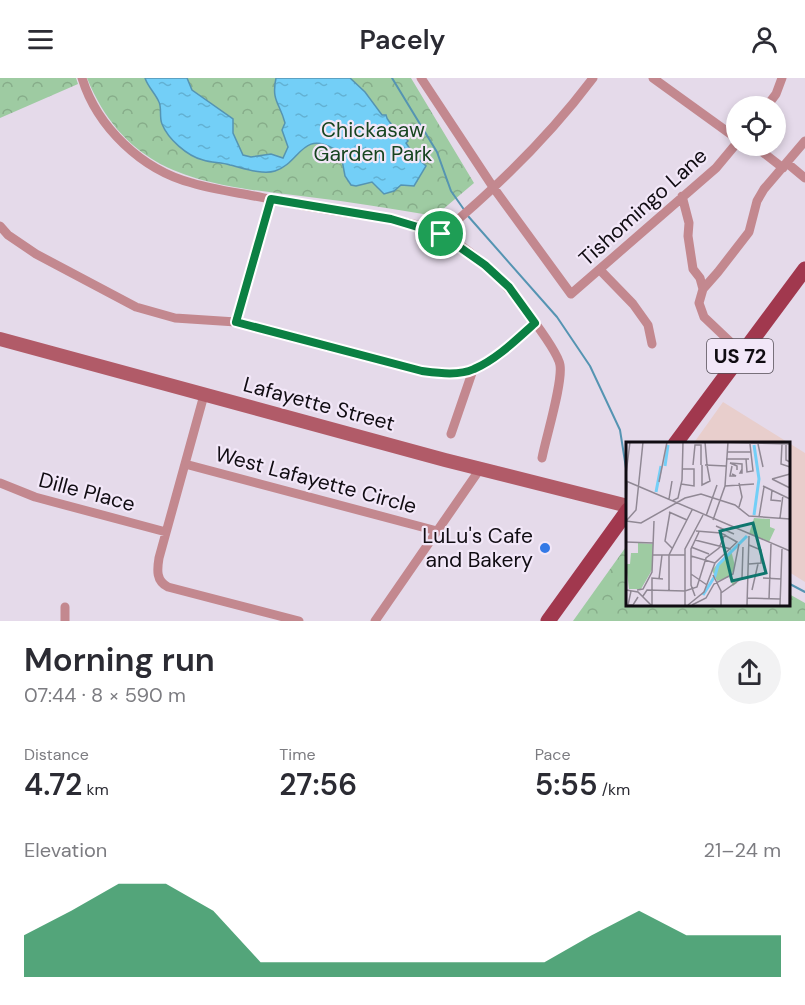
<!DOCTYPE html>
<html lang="en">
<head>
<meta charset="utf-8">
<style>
  body { margin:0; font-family:"DM Sans",sans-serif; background:#f2f2f3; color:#2b2b33; height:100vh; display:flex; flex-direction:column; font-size:22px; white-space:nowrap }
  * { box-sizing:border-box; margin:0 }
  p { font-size:20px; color:#7c7c81 }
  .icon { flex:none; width:33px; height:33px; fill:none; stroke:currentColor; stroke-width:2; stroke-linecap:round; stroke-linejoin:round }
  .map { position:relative; height:543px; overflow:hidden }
  .sheet { display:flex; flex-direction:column; background:#fff; flex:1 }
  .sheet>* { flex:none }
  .buttons { position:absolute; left:726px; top:18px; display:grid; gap:12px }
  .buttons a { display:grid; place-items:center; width:60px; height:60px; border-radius:50%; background:#fff; box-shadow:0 3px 9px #0003; font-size:30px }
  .pin { position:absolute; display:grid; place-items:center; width:51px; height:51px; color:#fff; margin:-26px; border:3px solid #fff; border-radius:50%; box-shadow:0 2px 6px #0007 }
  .round { display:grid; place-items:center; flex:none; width:63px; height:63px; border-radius:32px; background:#f2f2f3 }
  .summary { display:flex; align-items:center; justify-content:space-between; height:102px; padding:0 24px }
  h1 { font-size:33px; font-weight:600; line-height:45px }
  .stats { display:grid; grid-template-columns:repeat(3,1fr); gap:9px; height:102px; padding:6px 24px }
  .stats div { display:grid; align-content:center }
  .stats b { font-size:30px; font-weight:600 }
  .stats small { font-size:16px; font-weight:400 }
  .stats p { font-size:16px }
  .chart { height:168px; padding:12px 24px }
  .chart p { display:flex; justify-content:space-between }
  .chart svg { width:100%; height:108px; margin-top:6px; fill:#0b8043; opacity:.7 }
  header { display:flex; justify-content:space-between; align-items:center; height:78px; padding:0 24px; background:#fff; font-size:27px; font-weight:600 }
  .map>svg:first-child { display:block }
  .commercial { fill:#e8cecc }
  .park { fill:url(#park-crowns) }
  .water { fill:url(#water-ripples); stroke:#5594b2; stroke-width:1.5 }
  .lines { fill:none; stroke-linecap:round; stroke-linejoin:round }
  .stream { stroke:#5594b2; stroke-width:2 }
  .street { stroke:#c3888f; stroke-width:9 }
  .secondary { stroke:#b15b68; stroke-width:14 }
  .primary { stroke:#a1384e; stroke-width:15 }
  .route-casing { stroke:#fff; stroke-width:12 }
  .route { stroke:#0b8043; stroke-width:8 }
  .poi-dot { fill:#3379e6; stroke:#f2e7f8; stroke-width:2 }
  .labels { text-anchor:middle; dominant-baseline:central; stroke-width:4.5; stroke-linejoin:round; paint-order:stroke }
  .shield { fill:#f2e7f8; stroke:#544e57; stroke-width:1.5 }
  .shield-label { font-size:20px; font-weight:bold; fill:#100c12 }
  .park-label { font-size:21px; fill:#174520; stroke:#f2e7f8 }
  .street-label { font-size:21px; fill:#100c12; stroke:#f2e7f8 }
  .poi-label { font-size:21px; fill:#100c12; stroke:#f2e7f8; text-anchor:end }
  .inset-river { fill:none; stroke:#73cff7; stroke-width:3 }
  .inset-road { fill:none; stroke:#908894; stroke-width:1.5 }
  .view { fill:#0f766e; fill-opacity:0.15; stroke:#0f766e; stroke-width:3 }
  .inset-edge { fill:none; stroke:#100c12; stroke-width:3 }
</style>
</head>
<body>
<header><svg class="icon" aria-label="menu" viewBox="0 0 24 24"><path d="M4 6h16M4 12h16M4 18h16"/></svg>Pacely<svg class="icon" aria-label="person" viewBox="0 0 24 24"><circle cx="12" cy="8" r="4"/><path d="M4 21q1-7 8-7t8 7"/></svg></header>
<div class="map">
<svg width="805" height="543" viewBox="0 0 805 543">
  <defs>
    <pattern id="park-crowns" width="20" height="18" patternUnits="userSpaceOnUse" patternTransform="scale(1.5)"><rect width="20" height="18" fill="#9ecba2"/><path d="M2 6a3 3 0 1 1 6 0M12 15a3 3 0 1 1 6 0" fill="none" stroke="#87ad8a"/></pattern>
    <pattern id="water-ripples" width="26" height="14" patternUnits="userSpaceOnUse" patternTransform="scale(1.5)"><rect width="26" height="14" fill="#73cff7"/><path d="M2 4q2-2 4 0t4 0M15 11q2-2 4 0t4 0" fill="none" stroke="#62b1d3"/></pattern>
  </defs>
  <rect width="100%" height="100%" fill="#e5daea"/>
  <path class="commercial" d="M723 324 805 375V504L789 494 788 366H693Z"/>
  <path class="park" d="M0 0H76L78 6 0 40Z
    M87 0H411L474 105 435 138C393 131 351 124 309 119 212 107 129 103 87 0Z
    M628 466V526H788L789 516 805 525V543H573Z"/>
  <path class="water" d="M145 0H187L192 12 233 41V55L243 77 251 79 271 76 283 80 288 69 282 52 285 45C280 25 271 23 276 0H350L365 14 382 37H386C387 46 402 54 408 63L406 65 414 77 426 88 414 108 401 107 394 113 384 116 372 104 356 108 351 107 345 98 342 82 336 79 334 71C302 52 300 85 275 93 262 97 243 90 230 87 221 84 212 85 203 82 187 78 168 61 162 46 159 39 162 30 159 24 155 15 148 9 145 0Z"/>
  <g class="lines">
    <path class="stream" d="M392 0 437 74 451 113 465 133
      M468 138 557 239 590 288 620 352 626 390 628 392
      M788 505 805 514"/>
    <path class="street" d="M82 0C97 49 142 92 192 105 212 111 233 114 254 118 285 124 316 131 347 135 379 140 411 142 440 155 470 169 505 204 524 230 533 242 558 274 560 287 563 305 546 359 542 380
      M421 0 493 109 571 216 716 90 736 66
      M653 0 736 60
      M767 28 776 16 782 0
      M756 69 783 90
      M787 85 805 100
      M682 118 689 145 688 158 693 191 700 200 703 211 699 225 704 239 742 275
      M0 148 8 157 36 176 136 229 175 240 236 244 422 293C438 295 459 298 474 291 497 281 517 261 535 245
      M441 156C495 111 551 56 593 0
      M600 192 633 226 648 247 652 266
      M703 211 718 194 749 154 757 123 764 111 805 63
      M236 244 271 121
      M204 317 159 480C157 492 156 503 168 509L299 543
      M451 356 473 292
      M185 386 437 453
      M0 405 35 419 166 454
      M65 529V543
      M375 543 480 391"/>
    <path class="secondary" d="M0 261 445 382 628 428"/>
    <path class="primary" d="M675 366 805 191
      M548 543 628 432"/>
  </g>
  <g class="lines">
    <defs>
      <path id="route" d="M271 121 391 141 441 156 485 187 509 209 535 245C517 261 497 281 474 291 459 298 438 295 422 293L236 244Z"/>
    </defs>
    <use href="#route" class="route-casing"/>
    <use href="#route" class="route"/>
  </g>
  <circle class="poi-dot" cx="545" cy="470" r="6"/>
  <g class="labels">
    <rect class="shield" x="707" y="261" width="66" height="34" rx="4.5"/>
    <g class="shield-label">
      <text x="740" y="278">US 72</text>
    </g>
    <g class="park-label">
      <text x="373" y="52">Chickasaw<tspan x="373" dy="24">Garden Park</tspan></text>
    </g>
    <g class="street-label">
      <text transform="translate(643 129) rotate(-42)">Tishomingo Lane</text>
      <text transform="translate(319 326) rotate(15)">Lafayette Street</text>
      <text transform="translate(316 402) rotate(15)">West Lafayette Circle</text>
      <text transform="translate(87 414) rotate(15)">Dille Place</text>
    </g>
    <g class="poi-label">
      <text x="533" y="458">LuLu's Cafe<tspan x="533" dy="24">and Bakery</tspan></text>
    </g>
  </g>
  <g transform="translate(626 364)">
    <rect width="164" height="164" fill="#e5daea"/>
    <path d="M128 76 144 77V85L149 87 143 100 123 92ZM12 101 27 102 26 128 15 147H3L0 122H4L5 111H12ZM105 108 109 124 105 134 111 141 107 144 103 135 91 139 86 128Z" fill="#9ecba2"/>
    <path class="inset-river" d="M128 3 133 37 128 73M39 24 42 3M30 50 35 24M77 153 89 134 92 123 121 94"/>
    <path class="inset-road" d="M79 0 81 23M95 0 164 2M132 2 137 25M156 2 155 22 164 25M160 3V18L164 20M101 10H125M100 17H123M120 17 121 30 127 29 124 2M67 23 69 3H75V23M76 23V43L84 39 81 23M79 23 100 24M106 24 104 34H110L106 32M111 28V24L104 21 116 22V31H114L116 27M0 32 4 0M146 37 164 46M146 37 164 32M0 39 164 109M33 40 41 0M113 41 116 55 113 65M55 42 68 44V27H57M99 44 128 42M137 44 164 57M146 48 145 58 155 59M43 57 46 39M46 59 52 56 56 38 57 0M0 64 1 40M43 70 61 78M44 70 39 99 46 106M80 74 91 43M133 75 138 45M154 76 157 53M1 78 10 68 17 0M87 78 99 44 102 0M0 79 15 81 59 56 75 52 109 63 123 74 164 77M90 84 108 92M69 98 105 107M0 100 27 101M65 105 83 112M27 113H59M65 114 89 121M123 122 135 121V108L123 103M65 132 81 143M87 133 95 149V163M137 136 155 137M33 137 36 113M0 148 12 150 25 163M11 148 17 147 26 130 28 79M126 148 132 122M5 149 2 163H7L12 155M43 149V113L66 68M95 151 116 136 117 105M17 154 21 148 59 149 71 145 80 116 93 106 99 92M69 154 65 143V107L73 90M121 156 154 157M143 157 145 102M26 163V136L37 137M59 163V107L77 73M62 163 78 150 89 121 111 100 95 91 70 89M66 163 80 156 88 142 107 132 113 102M121 163 123 94M154 163 156 107M163 163 164 122"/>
    <path class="view" d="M127 81 140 131 106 139 94 89Z"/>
    <rect width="164" height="164" class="inset-edge"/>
  </g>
</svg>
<div class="buttons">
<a><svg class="icon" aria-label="locate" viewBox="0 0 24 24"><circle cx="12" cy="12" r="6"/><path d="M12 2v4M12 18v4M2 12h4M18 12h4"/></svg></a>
</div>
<div class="pin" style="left:441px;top:156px;background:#1e9e55"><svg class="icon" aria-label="arrive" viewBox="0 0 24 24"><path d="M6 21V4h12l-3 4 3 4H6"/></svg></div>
</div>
<section class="sheet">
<div class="summary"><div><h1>Morning run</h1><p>07:44 · 8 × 590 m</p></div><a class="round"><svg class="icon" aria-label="share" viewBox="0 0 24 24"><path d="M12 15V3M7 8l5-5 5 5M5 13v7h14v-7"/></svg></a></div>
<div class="stats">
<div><p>Distance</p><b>4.72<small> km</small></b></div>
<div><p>Time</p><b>27:56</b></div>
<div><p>Pace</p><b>5:55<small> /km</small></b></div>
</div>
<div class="chart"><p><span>Elevation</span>21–24 m</p>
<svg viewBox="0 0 160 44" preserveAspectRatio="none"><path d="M0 44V27L10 17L20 6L30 6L40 17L50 38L60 38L70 38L80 38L90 38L100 38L110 38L120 27L130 17L140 27L150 27L160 27V44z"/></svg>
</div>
</section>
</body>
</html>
